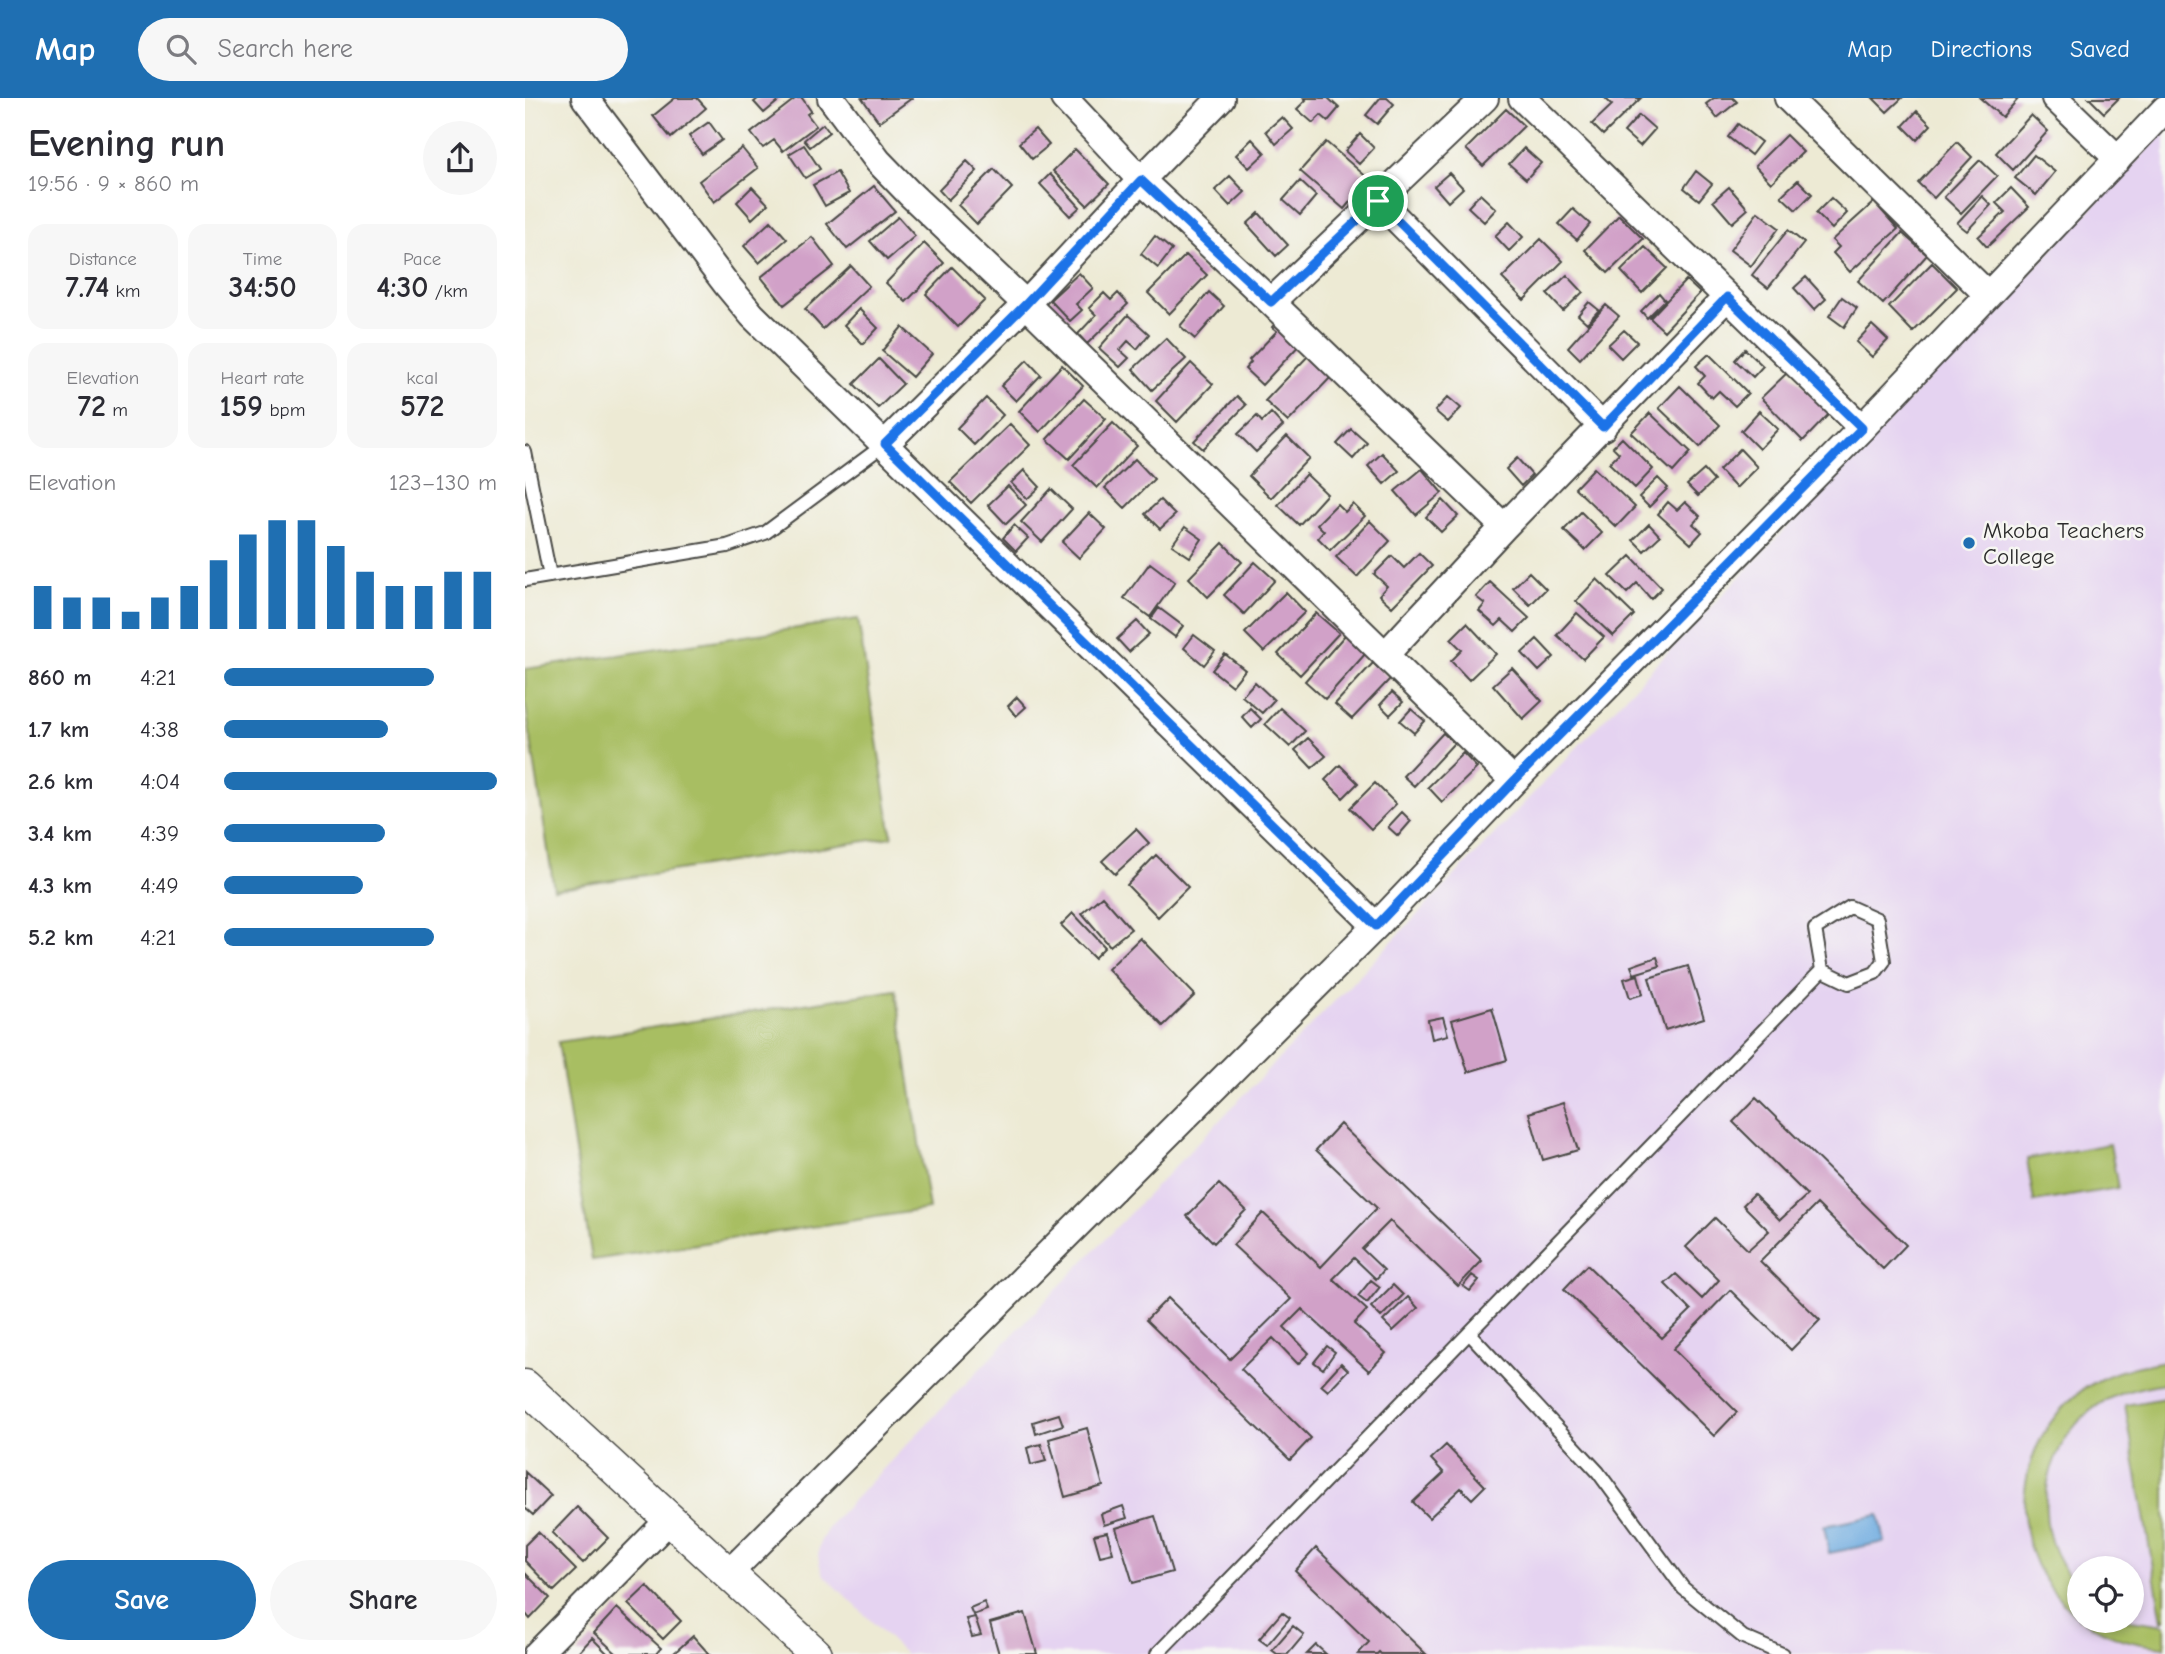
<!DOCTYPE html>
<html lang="en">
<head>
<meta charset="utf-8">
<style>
  body { margin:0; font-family:"Comic Neue",sans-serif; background:#f7f7f7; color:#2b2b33; height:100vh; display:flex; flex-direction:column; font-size:26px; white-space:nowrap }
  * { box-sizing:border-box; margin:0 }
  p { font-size:23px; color:#7c7c81 }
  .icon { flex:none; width:38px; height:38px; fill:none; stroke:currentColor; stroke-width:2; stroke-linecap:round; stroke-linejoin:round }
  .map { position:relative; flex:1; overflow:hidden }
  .side { display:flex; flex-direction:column; background:#fff; width:525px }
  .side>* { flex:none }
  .buttons { position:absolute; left:1542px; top:1458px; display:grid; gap:14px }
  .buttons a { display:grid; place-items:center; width:77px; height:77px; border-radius:50%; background:#fff; box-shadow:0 4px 10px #0003; font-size:35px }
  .pin { position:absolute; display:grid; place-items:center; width:60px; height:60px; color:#fff; margin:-30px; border:4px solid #fff; border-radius:50%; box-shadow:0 2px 7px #0007 }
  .round { display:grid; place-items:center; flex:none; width:74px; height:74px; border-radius:37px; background:#f7f7f7 }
  .overview { display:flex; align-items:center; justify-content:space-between; height:119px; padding:0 28px }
  h1 { font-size:38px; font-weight:600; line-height:52px }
  .figures { display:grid; grid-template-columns:repeat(3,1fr); gap:10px; height:119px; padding:7px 28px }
  .figures div { display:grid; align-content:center; border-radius:18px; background:#f7f7f7; text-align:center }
  .figures b { font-size:30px; font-weight:600 }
  .figures small { font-size:19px; font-weight:400 }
  .figures p { font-size:19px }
  .chart { height:196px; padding:14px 28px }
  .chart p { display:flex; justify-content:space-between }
  .chart svg { width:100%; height:126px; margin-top:7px; stroke:#1f6fb2; stroke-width:6 }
  .cta { display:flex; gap:14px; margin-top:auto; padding:14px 28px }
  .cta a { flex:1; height:80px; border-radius:42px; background:#1f6fb2; color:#fff; font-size:28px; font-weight:600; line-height:80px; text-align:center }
  .cta a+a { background:#f7f7f7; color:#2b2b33 }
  ul { padding:0 28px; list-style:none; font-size:23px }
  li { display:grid; grid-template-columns:112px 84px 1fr; align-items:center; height:52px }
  li i { height:18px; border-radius:9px; background:#1f6fb2 }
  header { display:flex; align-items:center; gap:42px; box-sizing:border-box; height:98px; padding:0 35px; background:#1f6fb2; color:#fff }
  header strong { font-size:33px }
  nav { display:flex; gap:38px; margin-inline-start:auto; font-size:24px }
  .search { width:490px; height:63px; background:#f7f7f7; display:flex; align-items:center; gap:18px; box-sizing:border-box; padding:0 24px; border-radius:38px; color:#7c7c81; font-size:26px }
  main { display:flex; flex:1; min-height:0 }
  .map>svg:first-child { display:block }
  .built { fill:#e5d3f1; fill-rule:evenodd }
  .green { fill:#a8be62; stroke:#6a7446; stroke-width:2 }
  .water { fill:#6eabe0; stroke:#4c6b86; stroke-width:2 }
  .building { fill:#d1a1c8 }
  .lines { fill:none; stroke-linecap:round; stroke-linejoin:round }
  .service-casing { stroke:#484844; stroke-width:16 }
  .minor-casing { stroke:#484844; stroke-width:30 }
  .tertiary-casing { stroke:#484844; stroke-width:35 }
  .service { stroke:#fff; stroke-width:12 }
  .minor { stroke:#fff; stroke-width:26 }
  .tertiary { stroke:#fff; stroke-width:32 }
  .route-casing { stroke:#fff; stroke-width:14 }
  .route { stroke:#1a73e8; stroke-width:9 }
  .poi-dot { fill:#1f6fb2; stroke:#f6f6f2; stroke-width:2.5 }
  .labels { text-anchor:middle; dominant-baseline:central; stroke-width:5; stroke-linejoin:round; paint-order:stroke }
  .poi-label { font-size:23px; fill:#2b2b2b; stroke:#f6f6f2; text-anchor:start }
</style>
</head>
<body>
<header>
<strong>Map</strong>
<div class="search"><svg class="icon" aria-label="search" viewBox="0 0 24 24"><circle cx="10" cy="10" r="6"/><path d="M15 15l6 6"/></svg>Search here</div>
<nav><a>Map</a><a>Directions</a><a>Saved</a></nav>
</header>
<main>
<section class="side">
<div class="overview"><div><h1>Evening run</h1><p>19:56 · 9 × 860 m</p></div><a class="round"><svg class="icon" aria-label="share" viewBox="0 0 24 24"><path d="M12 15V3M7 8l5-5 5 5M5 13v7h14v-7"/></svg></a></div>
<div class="figures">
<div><p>Distance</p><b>7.74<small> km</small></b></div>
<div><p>Time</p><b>34:50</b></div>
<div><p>Pace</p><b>4:30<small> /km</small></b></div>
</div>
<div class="figures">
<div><p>Elevation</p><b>72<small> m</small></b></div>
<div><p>Heart rate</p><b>159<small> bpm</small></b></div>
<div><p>kcal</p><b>572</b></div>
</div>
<div class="chart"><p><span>Elevation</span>123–130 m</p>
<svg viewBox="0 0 160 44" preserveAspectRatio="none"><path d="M5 44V29M15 44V33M25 44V33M35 44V38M45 44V33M55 44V29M65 44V20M75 44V11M85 44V6M95 44V6M105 44V15M115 44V24M125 44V29M135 44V29M145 44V24M155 44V24"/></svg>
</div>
<ul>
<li><b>860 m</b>4:21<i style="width:77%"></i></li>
<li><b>1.7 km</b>4:38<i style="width:60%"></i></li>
<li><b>2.6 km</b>4:04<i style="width:100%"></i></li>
<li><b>3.4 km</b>4:39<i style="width:59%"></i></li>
<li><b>4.3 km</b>4:49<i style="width:51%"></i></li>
<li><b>5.2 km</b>4:21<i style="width:77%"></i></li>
</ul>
<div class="cta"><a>Save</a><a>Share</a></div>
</section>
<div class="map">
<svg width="1640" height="1556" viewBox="0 0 1640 1556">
  <rect width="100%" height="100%" fill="#f6f6f2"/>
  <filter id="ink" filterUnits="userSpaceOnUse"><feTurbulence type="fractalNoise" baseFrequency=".0143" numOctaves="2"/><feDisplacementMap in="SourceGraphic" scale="14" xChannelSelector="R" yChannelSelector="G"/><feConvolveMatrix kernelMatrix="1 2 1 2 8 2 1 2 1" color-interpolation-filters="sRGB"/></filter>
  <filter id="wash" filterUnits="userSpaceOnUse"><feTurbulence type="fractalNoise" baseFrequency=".00686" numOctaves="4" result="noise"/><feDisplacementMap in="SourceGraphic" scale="28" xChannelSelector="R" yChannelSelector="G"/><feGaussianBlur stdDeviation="1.57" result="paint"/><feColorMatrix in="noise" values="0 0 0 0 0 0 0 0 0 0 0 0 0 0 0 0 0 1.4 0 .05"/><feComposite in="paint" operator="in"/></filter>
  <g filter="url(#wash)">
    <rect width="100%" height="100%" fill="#edead4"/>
    <path class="built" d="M1640 33V1556H380L299 1477 294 1465 293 1454 296 1442 307 1424 855 856ZM1554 1470H1606V1522H1554Z"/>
    <path class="green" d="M333 521 367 739 29 791 0 603V571Z
      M371 892 404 1111 67 1162 33 944Z
      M1585 1046 1593 1090 1509 1104 1502 1061Z
      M1640 1263V1285C1620 1289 1601 1292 1583 1301 1535 1327 1512 1384 1524 1436 1527 1449 1534 1463 1542 1475 1546 1480 1553 1486 1554 1492 1556 1501 1554 1511 1554 1520 1536 1504 1521 1487 1511 1466 1481 1400 1509 1315 1574 1282 1595 1271 1617 1267 1640 1263Z
      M1640 1300V1522L1637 1523 1600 1307Z
      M1606 1522 1640 1527V1549C1609 1547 1584 1539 1559 1523Z"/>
    <path class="water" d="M1354 1417 1360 1444 1304 1455 1299 1428Z"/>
    <g id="blocks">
      <path class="building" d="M150 0H172L181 10 146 40 128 18Z
        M234 0H257L239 15 229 4Z
        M271 0H277L286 13 282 16 291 28 258 53 249 42 238 50 226 35Z
        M337 0H387L354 24Z
        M779 0H803L814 10 803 23 796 17 788 25 772 11 781 2Z
        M855 0H862L869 6 852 26 841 17Z
        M1080 0H1116L1078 37 1067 26 1087 7Z
        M1189 0H1208L1212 4 1192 20 1181 6Z
        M1348 0H1377L1362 14Z
        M1455 0H1494L1477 19Z
        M1564 0H1594L1579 15Z
        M981 11 999 28 958 68 941 51Z
        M1392 13 1406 27 1392 42 1378 28Z
        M1114 17 1130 31 1115 48 1099 34Z
        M1506 17 1523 33 1488 72 1471 55Z
        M757 19 768 31 751 46 741 33Z
        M184 24 197 42 177 56 164 38Z
        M298 26 304 34 285 49 279 42Z
        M1213 26 1236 44 1226 57 1203 39Z
        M510 31 524 47 507 61 494 45Z
        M835 36 849 50 834 66 820 53Z
        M1261 37 1278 54 1246 85 1230 68Z
        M727 41 740 55 724 70 711 57Z
        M801 44 844 81 819 111 775 73Z
        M1432 44 1447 59 1409 100 1393 85Z
        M279 47 295 71 280 80 264 56Z
        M217 50 233 70 189 104 174 83Z
        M999 50 1016 65 1001 81 984 66Z
        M550 51 584 86 562 107 528 73Z
        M1509 57 1530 74 1511 97 1490 80Z
        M1455 62 1472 78 1436 115 1419 99Z
        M442 63 452 73 423 102 414 92Z
        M469 71 487 90 452 126 433 107Z
        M1171 73 1187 86 1174 102 1159 90Z
        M312 74 324 95 300 108 288 87Z
        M924 75 938 90 923 104 909 88Z
        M525 76 555 109 545 118 515 86Z
        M705 78 720 94 705 108 690 92Z
        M1273 82 1287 96 1271 112 1256 98Z
        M775 83 791 98 775 117 758 102Z
        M349 88 370 113 322 151 302 126Z
        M227 89 243 106 227 121 212 104Z
        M1204 89 1223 111 1207 125 1188 103Z
        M1486 90 1504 109 1462 149 1453 139 1480 114 1471 105Z
        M955 96 971 111 959 124 943 109Z
        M1457 98 1466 107 1442 133 1432 125Z
        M1306 100 1322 115 1307 131 1291 115Z
        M1349 104 1373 131 1325 174 1308 155 1314 149 1307 142Z
        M1048 111 1065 126 1052 142 1034 126Z
        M1233 114 1254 130 1226 168 1205 152Z
        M734 115 763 147 751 158 722 126Z
        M1094 117 1118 141 1083 175 1060 152Z
        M373 119 390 138 362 162 345 143Z
        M246 123 262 141 234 165 219 148Z
        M984 124 998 139 984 153 970 138Z
        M1263 132 1279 145 1243 190 1227 177Z
        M1377 135 1402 157 1358 206 1333 183Z
        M630 138 647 152 633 170 616 156Z
        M287 139 309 168 259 207 236 179Z
        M1016 141 1038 163 999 202 977 180Z
        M399 145 419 165 381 204 361 185Z
        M1120 149 1142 170 1117 195 1096 173Z
        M661 157 682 177 644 216 623 195Z
        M1407 165 1432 190 1388 234 1364 209Z
        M326 168 344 188 298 231 280 211Z
        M427 169 460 202 433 229 401 196Z
        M554 175 568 190 551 206 557 212 545 223 525 202Z
        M1042 177 1058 194 1038 213 1022 196Z
        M1281 179 1301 201 1289 212 1269 190Z
        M1161 182 1175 195 1139 233 1125 220Z
        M684 194 699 208 670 241 655 228Z
        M579 195 586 202 593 195 603 206 562 246 553 236 571 217 564 210Z
        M1134 195 1140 202 1122 220 1116 213Z
        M1317 199 1332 210 1319 229 1304 218Z
        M1064 204 1074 212 1062 225 1053 217Z
        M1081 207 1094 218 1055 261 1043 249Z
        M334 211 353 230 338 246 319 227Z
        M603 217 624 236 612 251 603 243 595 252 604 260 595 269 574 250Z
        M754 221 778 243 737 287 720 271 726 264 724 262 752 233 747 229Z
        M1347 227 1363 242 1347 259 1331 244Z
        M377 229 407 256 387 279 357 253Z
        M1099 232 1112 244 1096 260 1083 247Z
        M641 240 661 261 627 292 608 271Z
        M1220 251 1238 268 1228 279 1210 262Z
        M785 256 807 278 763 324 740 303Z
        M1184 256 1223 295 1210 308 1194 293 1187 300 1173 285 1180 278 1171 268Z
        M354 261 378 286 353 310 329 286Z
        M502 262 516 277 491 303 476 288Z
        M666 265 688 286 652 324 631 303Z
        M537 267 558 288 515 334 494 313Z
        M1264 273 1305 315 1278 343 1236 300Z
        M1155 288 1195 327 1175 349 1134 310Z
        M712 298 721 307 678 351 669 343Z
        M923 299 936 310 923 324 910 313Z
        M461 300 478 317 449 347 432 330Z
        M559 301 581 321 544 361 522 341Z
        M1234 313 1253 331 1234 351 1216 333Z
        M746 315 758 328 731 354 713 336 732 318 737 324Z
        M1125 315 1166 354 1148 374 1106 335Z
        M588 325 612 348 572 390 548 367Z
        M485 326 505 347 446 405 425 384Z
        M826 331 842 345 828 361 812 346Z
        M762 338 784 360 746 400 724 378Z
        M1097 340 1128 371 1110 390 1084 365 1094 355 1088 349Z
        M1215 351 1232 369 1211 390 1194 372Z
        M857 355 874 373 859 386 843 368Z
        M992 360 1007 377 996 388 981 371Z
        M610 361 629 381 600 410 580 390Z
        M1069 370 1110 409 1091 429 1050 390Z
        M897 371 917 395 891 417 870 393Z
        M499 372 515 389 502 401 486 385Z
        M1179 372 1189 383 1173 398 1162 387Z
        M781 376 802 396 774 427 753 407Z
        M1133 380 1143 390 1124 409 1114 399Z
        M483 388 501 407 481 426 463 407Z
        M526 391 547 411 517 444 496 424Z
        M635 402 650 417 635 431 620 416Z
        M918 402 933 418 916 434 901 419Z
        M1143 404 1152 412 1160 404 1175 418 1168 426 1177 434 1166 446 1133 416Z
        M812 406 820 414 828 406 840 418 805 452 793 440 799 433 792 426Z
        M1056 414 1077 435 1060 452 1039 432Z
        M564 415 581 431 554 460 537 444Z
        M845 423 865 443 832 479 811 459Z
        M1124 426 1135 438 1119 453 1108 442Z
        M489 427 503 440 491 453 478 440Z
        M660 429 677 441 665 459 647 447Z
        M698 445 717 464 683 499 664 480Z
        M894 455 907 468 867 509 854 497 862 488 849 476 867 458 879 470Z
        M1106 458 1137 490 1126 501 1112 485 1102 495 1085 478Z
        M730 464 750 482 719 516 699 497Z
        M625 465 650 484 625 519 599 500Z
        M1004 474 1021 491 1005 507 988 490Z
        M1072 481 1109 517 1088 538 1051 503Z
        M965 484 1004 520 990 534 977 522 971 528 954 513 960 506 951 499Z
        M761 494 780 514 739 554 720 535Z
        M634 510 658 528 650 539 626 521Z
        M791 515 814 535 775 577 753 556Z
        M1052 515 1079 539 1058 561 1032 537Z
        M612 523 624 536 604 554 592 541Z
        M942 525 971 556 944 582 926 563 937 552 926 541Z
        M669 537 690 553 679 567 659 550Z
        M820 537 841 555 800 601 780 583Z
        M1012 541 1029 559 1014 573 997 555Z
        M700 556 720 572 707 588 687 572Z
        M848 565 865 581 827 621 810 606Z
        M987 570 1017 603 998 621 968 587Z
        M730 584 749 602 737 615 717 598Z
        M867 594 878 604 865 617 855 607Z
        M492 599 501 609 491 618 483 608Z
        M725 610 736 621 727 630 717 619Z
        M755 610 780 633 765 649 740 626Z
        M886 611 900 623 889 635 875 623Z
        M918 635 929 645 889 688 878 678Z
        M783 640 801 658 787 670 770 652Z
        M938 655 952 670 917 704 903 689Z
        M815 667 833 685 818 700 800 682Z
        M850 685 871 706 846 731 825 710Z
        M877 714 886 723 873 738 863 729Z
        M611 731 624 745 590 776 577 763Z
        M631 757 663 789 633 819 602 787Z
        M577 798 606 831 585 848 557 815Z
        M548 815 580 849 569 860 536 827Z
        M615 840 670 897 638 928 583 871Z
        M1132 859 1135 868 1109 876 1106 868Z
        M1163 868 1179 920 1140 932 1124 880Z
        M1113 877 1118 896 1105 900 1099 881Z
        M967 910 982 962 943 974 927 922Z
        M918 919 923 937 907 941 903 922Z
        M1231 1000 1381 1147 1358 1171 1292 1106 1235 1163 1295 1222 1266 1252 1205 1192 1148 1251 1212 1314 1189 1338 1039 1191 1062 1167 1137 1240 1166 1212 1140 1186 1151 1176 1177 1201 1194 1182 1161 1149 1190 1120 1223 1152 1244 1133 1218 1107 1229 1096 1255 1122 1282 1097 1208 1024Z
        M1038 1004 1053 1052 1018 1062 1004 1015Z
        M815 1026 957 1163 933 1188 865 1123 837 1151 859 1172 851 1181 829 1160 808 1181 842 1212 829 1226 861 1255 844 1273 777 1211 759 1229 784 1255 773 1266 748 1240 716 1271 786 1340 765 1362 621 1222 643 1200 705 1261 766 1201 708 1147 738 1115 796 1169 852 1110 791 1052Z
        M694 1086 721 1112 689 1145 662 1118Z
        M947 1177 954 1182 945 1193 938 1188Z
        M846 1182 855 1189 842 1205 833 1198Z
        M868 1187 878 1197 856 1219 846 1209Z
        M883 1199 893 1210 868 1233 858 1223Z
        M802 1248 810 1254 798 1271 789 1264Z
        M816 1265 823 1272 803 1293 796 1287Z
        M534 1316 538 1327 511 1336 508 1324Z
        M562 1330 578 1388 540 1399 524 1341Z
        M516 1346 521 1363 506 1367 502 1350Z
        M921 1347 960 1388 947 1401 936 1390 904 1420 888 1404 919 1375 906 1361Z
        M0 1374 26 1398 8 1417 0 1410Z
        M598 1408 602 1420 579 1427 576 1416Z
        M52 1409 83 1440 58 1465 27 1435Z
        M630 1418 647 1474 608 1485 591 1430Z
        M13 1434 51 1472 29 1493 0 1463V1447Z
        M582 1434 588 1455 575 1458 569 1437Z
        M791 1450 901 1556H856L854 1554 852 1556H833L844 1544 770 1473Z
        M0 1475 25 1500 5 1521 0 1515Z
        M122 1488 156 1523 138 1541 103 1506Z
        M459 1504 462 1512 448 1517 445 1510Z
        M92 1510 136 1550 131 1556H92L69 1535Z
        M757 1514 765 1520 742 1547 734 1541Z
        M500 1515 512 1556H474L465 1525Z
        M450 1519 456 1537 447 1539 441 1521Z
        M768 1528 779 1537 763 1556H752L747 1552Z
        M168 1538 184 1556H148Z
        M67 1540 83 1556H52Z
        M791 1547 801 1556H782Z"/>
    </g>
  </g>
  <g filter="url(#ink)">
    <use href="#blocks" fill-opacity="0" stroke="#484844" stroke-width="2"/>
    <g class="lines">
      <defs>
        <path id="service" d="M0 354 25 478
          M0 482 202 448 240 435 360 346
          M1325 809 1352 821 1359 863 1350 875 1324 885 1297 872 1290 831Z
          M944 1235 1073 1374 1158 1490 1218 1539 1257 1556
          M632 1556 1297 872"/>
        <path id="minor" d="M60 0 202 187 227 217 851 828
          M306 0 353 63 384 95 501 206 989 683
          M539 0 616 82 746 204 979 429
          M997 0 1337 330
          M1263 0 1463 197
          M1530 0 1593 61
          M854 103 1078 329
          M746 204 960 0
          M360 346 501 206 616 82 696 0
          M860 557 979 429 1202 199
          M203 1476 851 828 989 683 1337 330 1640 11
          M12 1556 145 1421"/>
        <path id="tertiary" d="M0 1288 291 1556"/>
      </defs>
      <use href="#service" class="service-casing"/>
      <use href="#minor" class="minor-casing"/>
      <use href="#tertiary" class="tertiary-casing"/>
      <use href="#service" class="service"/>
      <use href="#minor" class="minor"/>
      <use href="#tertiary" class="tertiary"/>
    </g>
  </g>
  <g class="lines" filter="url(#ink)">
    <defs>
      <path id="route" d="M616 82 746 204 853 103 1078 329 1202 199 1337 330 989 683 851 828 360 346 501 206Z"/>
    </defs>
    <use href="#route" class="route-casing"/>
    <use href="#route" class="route"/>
  </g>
  <circle class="poi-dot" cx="1444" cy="445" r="7"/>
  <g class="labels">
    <g class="poi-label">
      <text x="1458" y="432">Mkoba Teachers<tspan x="1458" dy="26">College</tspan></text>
    </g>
  </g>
</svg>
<div class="buttons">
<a><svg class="icon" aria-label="locate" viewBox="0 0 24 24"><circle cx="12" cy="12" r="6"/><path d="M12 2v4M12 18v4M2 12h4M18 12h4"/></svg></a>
</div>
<div class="pin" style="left:853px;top:103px;background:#1e9e55"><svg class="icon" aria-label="arrive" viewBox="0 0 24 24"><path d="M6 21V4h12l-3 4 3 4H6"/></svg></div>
</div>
</main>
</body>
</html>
